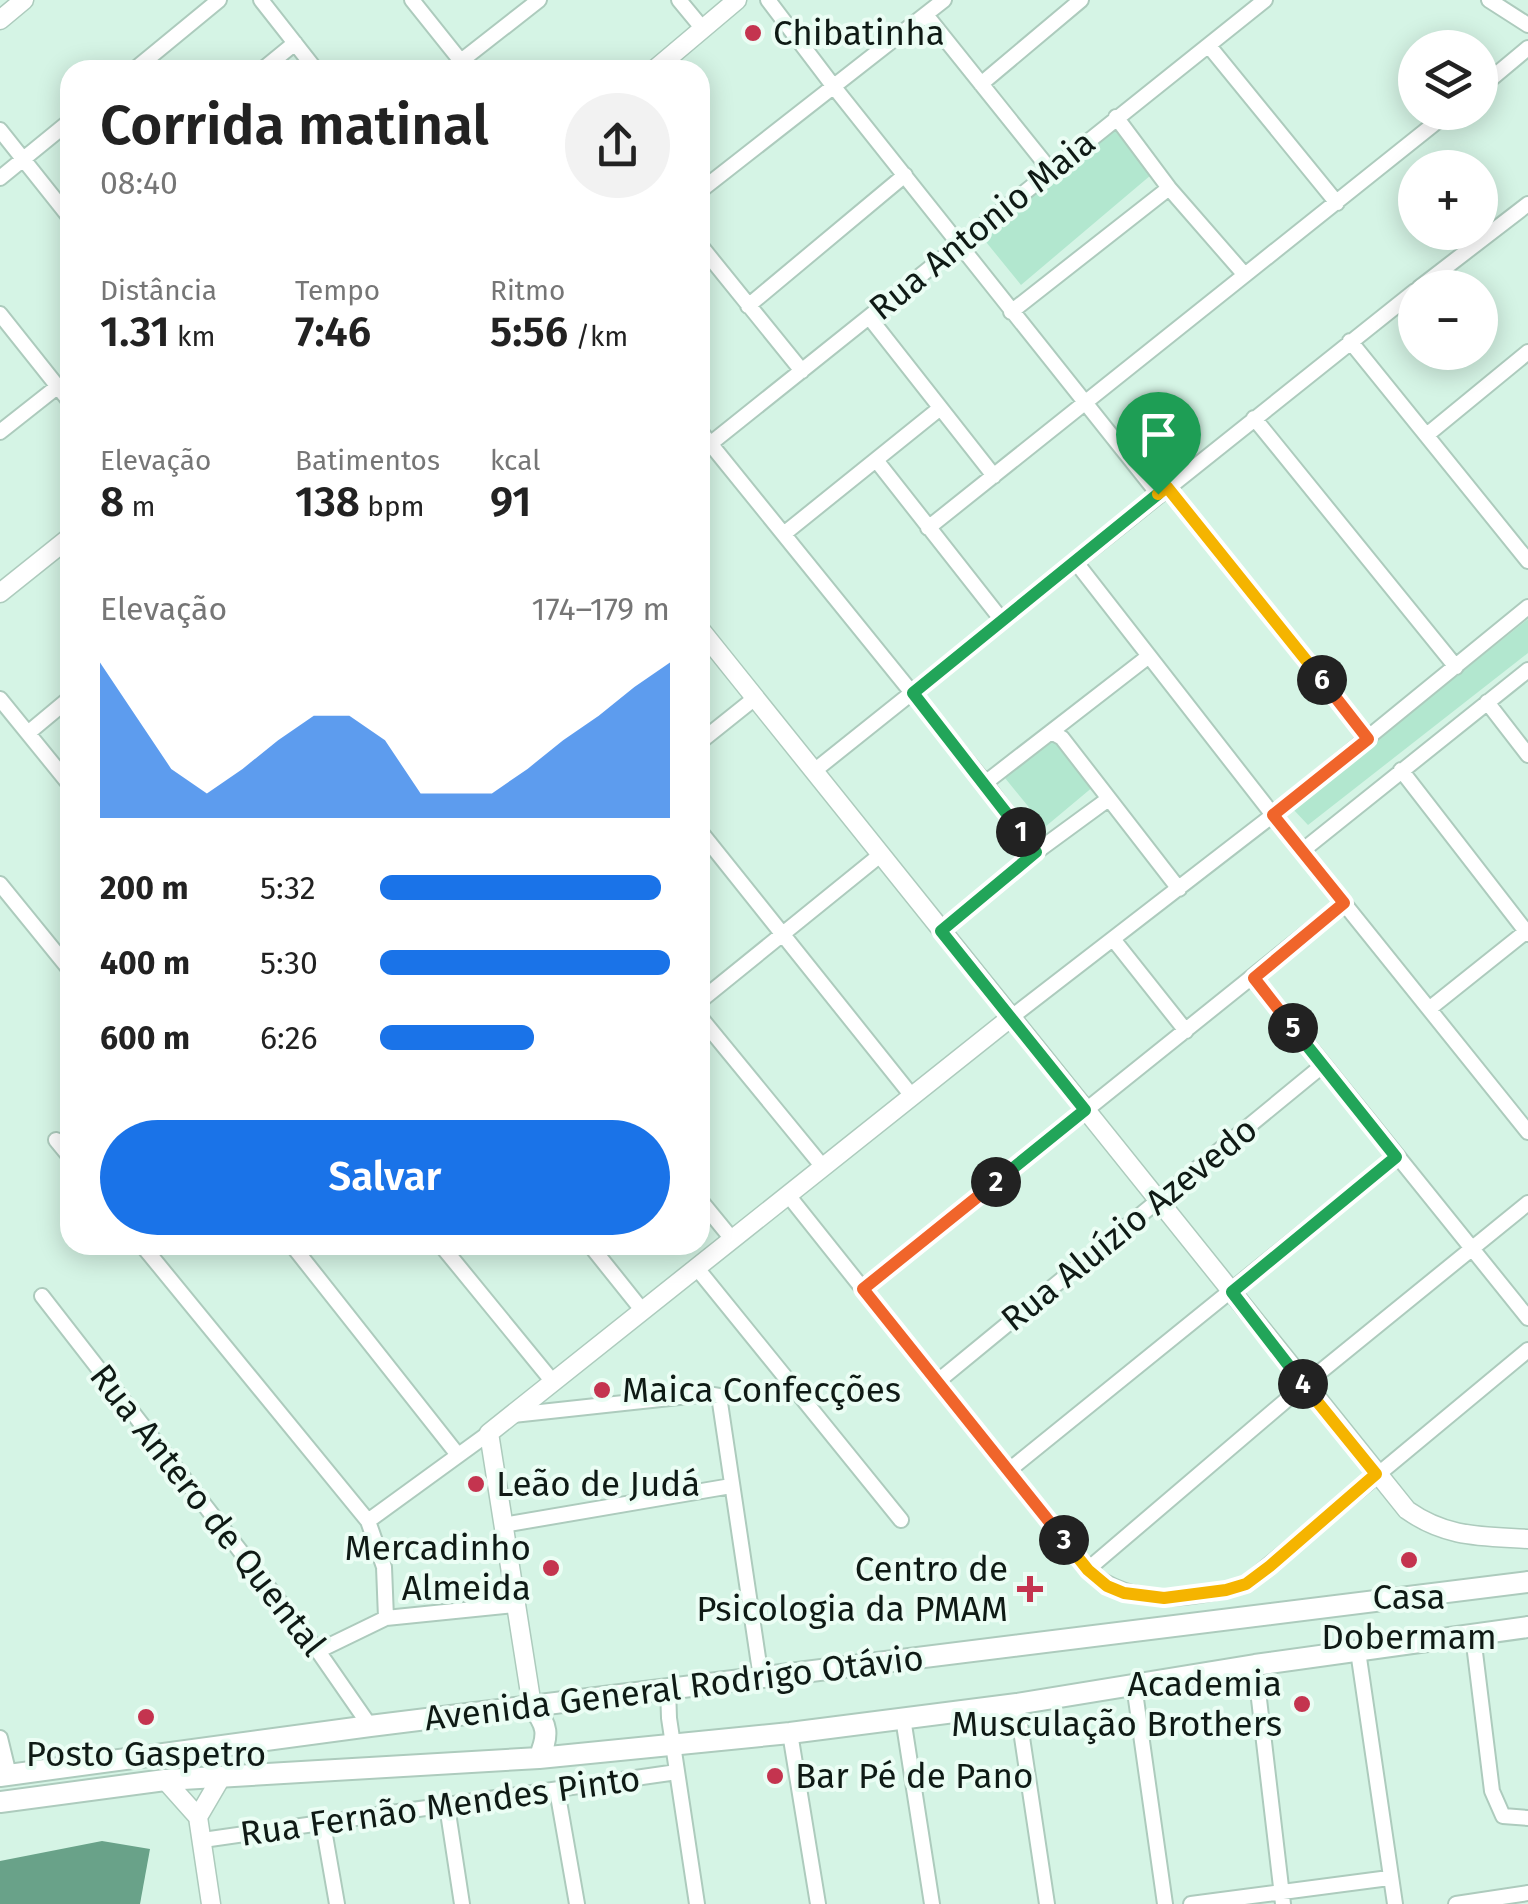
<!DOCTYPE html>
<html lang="pt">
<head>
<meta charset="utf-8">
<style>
  body { margin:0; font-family:"Fira Sans",sans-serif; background:#f2f2f2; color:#222; height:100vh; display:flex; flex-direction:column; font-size:38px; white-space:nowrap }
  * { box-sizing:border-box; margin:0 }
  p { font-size:32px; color:#767676 }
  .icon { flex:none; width:55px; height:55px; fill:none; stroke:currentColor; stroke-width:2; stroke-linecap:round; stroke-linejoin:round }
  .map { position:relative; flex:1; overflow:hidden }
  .sheet { position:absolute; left:60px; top:60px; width:650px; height:1195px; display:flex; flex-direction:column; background:#fff; border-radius:30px; box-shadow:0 5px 25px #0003 }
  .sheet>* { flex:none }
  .buttons { position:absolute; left:1398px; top:30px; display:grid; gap:20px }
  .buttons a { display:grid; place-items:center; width:100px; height:100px; border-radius:50%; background:#fff; box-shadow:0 5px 25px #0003; font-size:50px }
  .pin { position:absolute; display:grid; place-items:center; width:85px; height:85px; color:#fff; margin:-102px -42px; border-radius:50% 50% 50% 0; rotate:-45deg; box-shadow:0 0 10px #0007 }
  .pin .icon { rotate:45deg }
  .km { position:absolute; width:50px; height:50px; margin:-25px; border-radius:50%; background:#222; color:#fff; font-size:28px; line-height:50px; text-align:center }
  .round { display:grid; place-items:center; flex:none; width:105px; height:105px; border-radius:52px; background:#f2f2f2 }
  .summary { display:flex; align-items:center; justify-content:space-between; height:170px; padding:0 40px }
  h1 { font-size:55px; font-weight:600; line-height:75px }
  .metrics { display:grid; grid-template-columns:repeat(3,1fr); gap:15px; height:170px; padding:10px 40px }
  .metrics div { display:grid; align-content:center }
  .metrics b { font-size:42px; font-weight:600 }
  .metrics small { font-size:28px; font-weight:400 }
  .metrics p { font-size:28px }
  .chart { height:280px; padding:20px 40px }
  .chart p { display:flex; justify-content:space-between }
  .chart svg { width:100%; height:180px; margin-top:10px; fill:#1a73e8; opacity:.7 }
  .button { display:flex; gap:20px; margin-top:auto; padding:20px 40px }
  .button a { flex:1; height:115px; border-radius:60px; background:#1a73e8; color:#fff; font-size:40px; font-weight:600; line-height:115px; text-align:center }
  ul { padding:0 40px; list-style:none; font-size:32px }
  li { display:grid; grid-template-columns:160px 120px 1fr; align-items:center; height:75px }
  li i { height:25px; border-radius:12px; background:#1a73e8 }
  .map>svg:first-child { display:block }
  .green { fill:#b2e7cf }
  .water { fill:#69a289 }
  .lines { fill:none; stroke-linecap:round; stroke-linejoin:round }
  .minor-casing { stroke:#adcbbd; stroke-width:18 }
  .tertiary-casing { stroke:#adcbbd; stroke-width:21 }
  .secondary-casing { stroke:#adcbbd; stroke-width:24 }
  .minor { stroke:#fff; stroke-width:14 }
  .tertiary { stroke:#fff; stroke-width:18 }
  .secondary { stroke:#fff; stroke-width:20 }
  .split-1-casing { stroke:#fff; stroke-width:20 }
  .split-2-casing { stroke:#fff; stroke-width:20 }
  .split-3-casing { stroke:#fff; stroke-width:20 }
  .split-4-casing { stroke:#fff; stroke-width:20 }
  .split-5-casing { stroke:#fff; stroke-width:20 }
  .split-6-casing { stroke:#fff; stroke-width:20 }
  .split-7-casing { stroke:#fff; stroke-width:20 }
  .split-1 { stroke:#22a559; stroke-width:12 }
  .split-2 { stroke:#22a559; stroke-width:12 }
  .split-3 { stroke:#f0652b; stroke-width:12 }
  .split-4 { stroke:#f5b400; stroke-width:12 }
  .split-5 { stroke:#22a559; stroke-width:12 }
  .split-6 { stroke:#f0652b; stroke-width:12 }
  .split-7 { stroke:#f5b400; stroke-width:12 }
  .poi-dot { fill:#c4344f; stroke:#ebfdf4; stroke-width:4 }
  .labels { text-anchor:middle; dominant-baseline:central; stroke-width:8; stroke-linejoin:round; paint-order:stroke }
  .poi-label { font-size:35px; fill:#0f1a15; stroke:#ebfdf4; text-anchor:start }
  .street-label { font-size:35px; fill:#0f1a15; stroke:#ebfdf4 }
</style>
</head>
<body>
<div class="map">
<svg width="1528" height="1904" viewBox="0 0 1528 1904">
  <rect width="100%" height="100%" fill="#d5f4e5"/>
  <path class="green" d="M1113 127 1151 175 1021 285 982 237Z
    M1528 619V653L1308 825 1292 808Z
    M1053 739 1094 786 1045 827 1005 778Z"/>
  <path class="water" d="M102 1841 150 1849 140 1904H0V1861Z"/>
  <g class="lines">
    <defs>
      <path id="minor" d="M261 0 316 70
        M412 0 468 70
        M679 0 703 29
        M768 0 834 87 1158 494
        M1489 0 1528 25
        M926 15 1051 171
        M1209 46 1337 203
        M461 61 539 0
        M134 70 219 0
        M262 70 295 43
        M981 84 1081 0
        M1480 88 1528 48
        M1116 117 1169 188 1244 274
        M0 130 70 218
        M0 178 70 121
        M700 191 944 0
        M700 245 802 371
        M1419 288 1528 204
        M748 306 905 175
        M1011 312 1169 188
        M0 314 70 402
        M869 317 994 476
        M1350 341 1528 561
        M1254 418 1456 667
        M700 431 985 783 1036 852
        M0 432 57 387
        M1428 434 1528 352
        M700 452 1265 0
        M876 460 1001 619
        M1167 487 1368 739
        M928 528 1449 112
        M785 533 939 409
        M1075 561 1273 815 1528 1132
        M0 699 70 785
        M1487 702 1528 755
        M28 733 70 698
        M1053 733 1062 738 1179 889
        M700 742 755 698
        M1401 770 1528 934
        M814 771 1415 291
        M985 783 1149 656
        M700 831 912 1096
        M1302 851 1528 670
        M0 884 70 970
        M941 931 1036 852 1107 800
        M1113 939 1186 1031
        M1254 978 1528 1318
        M700 1001 879 856
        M1429 1009 1528 930
        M700 1017 823 1167
        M1009 1019 1273 815 1528 607
        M56 1140 70 1157
        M788 1195 1087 1570C1134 1608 1191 1601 1246 1584L1528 1350
        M700 1200 732 1239
        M142 1245 368 1521 384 1567 386 1618
        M292 1245 458 1455
        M441 1245 553 1382
        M590 1245 642 1310
        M696 1267 901 1520
        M863 1289 1344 903
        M42 1296 318 1651 370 1726
        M937 1382 1322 1066
        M513 1415 707 1394 719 1396 761 1678
        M1008 1471 1396 1157
        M368 1521 489 1433
        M503 1525 731 1486
        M1087 1570 1304 1385 1528 1203
        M1473 1636 1492 1791 1503 1816 1528 1818
        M318 1651 386 1618 514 1605
        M1358 1651 1395 1904
        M1255 1665 1283 1904
        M1134 1685 1165 1904
        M668 1688 669 1718 697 1904
        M1017 1704 1047 1904
        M903 1718 932 1904
        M790 1733 818 1904
        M0 1738 9 1775
        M557 1790 577 1904
        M447 1806 462 1904
        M323 1824 337 1904
        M203 1840 677 1772
        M1191 1904 1389 1878
        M1456 1904 1528 1893"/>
      <path id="tertiary" d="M0 20 24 0
        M654 70 737 0
        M0 593 70 537
        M700 629 1407 1510C1447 1538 1481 1536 1528 1539
        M532 1706 489 1433 1009 1019
        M165 1780 198 1817 211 1904
        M198 1817 222 1776"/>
      <path id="secondary" d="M532 1706C548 1725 549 1735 539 1758
        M0 1776 370 1726 1528 1582
        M0 1802 165 1780 539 1758 790 1733 1017 1704 1255 1665 1528 1627"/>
    </defs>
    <use href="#minor" class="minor-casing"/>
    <use href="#tertiary" class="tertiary-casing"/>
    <use href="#secondary" class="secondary-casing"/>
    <use href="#minor" class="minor"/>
    <use href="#tertiary" class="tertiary"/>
    <use href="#secondary" class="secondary"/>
  </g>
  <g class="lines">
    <defs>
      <path id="split-1" d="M1021 832 913 693 1158 494"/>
      <path id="split-2" d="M996 1182 1085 1110 941 931 1036 852 1021 832"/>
      <path id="split-3" d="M996 1182 863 1289 1064 1540"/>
      <path id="split-4" d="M1064 1540 1088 1570 1107 1586 1124 1593 1164 1598 1226 1590 1246 1584 1270 1566 1376 1474 1303 1384"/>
      <path id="split-5" d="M1293 1028 1396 1157 1232 1292 1303 1384"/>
      <path id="split-6" d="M1293 1028 1254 978 1344 903 1273 815 1368 739 1322 680"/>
      <path id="split-7" d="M1158 494 1167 487 1322 680"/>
    </defs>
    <use href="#split-1" class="split-1-casing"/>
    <use href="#split-2" class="split-2-casing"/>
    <use href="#split-3" class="split-3-casing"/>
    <use href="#split-4" class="split-4-casing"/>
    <use href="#split-5" class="split-5-casing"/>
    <use href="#split-6" class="split-6-casing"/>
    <use href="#split-7" class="split-7-casing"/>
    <use href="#split-1" class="split-1"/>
    <use href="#split-2" class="split-2"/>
    <use href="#split-3" class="split-3"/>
    <use href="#split-4" class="split-4"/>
    <use href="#split-5" class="split-5"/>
    <use href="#split-6" class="split-6"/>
    <use href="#split-7" class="split-7"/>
  </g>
  <g class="poi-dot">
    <circle cx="753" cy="33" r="10"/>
    <circle cx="602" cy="1390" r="10"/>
    <circle cx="476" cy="1484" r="10"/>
    <circle cx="1409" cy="1560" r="10"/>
    <circle cx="551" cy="1568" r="10"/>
    <path d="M1025 1574h10v10h10v10h-10v10h-10v-10h-10v-10h10z"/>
    <circle cx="1302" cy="1704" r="10"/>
    <circle cx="146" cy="1717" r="10"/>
    <circle cx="775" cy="1776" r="10"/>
  </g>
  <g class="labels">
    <g class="poi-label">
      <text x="773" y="33">Chibatinha</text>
      <text x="622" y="1390">Maica Confecções</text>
      <text x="496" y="1484">Leão de Judá</text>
      <text x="531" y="1548" text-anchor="end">Mercadinho<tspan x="531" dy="40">Almeida</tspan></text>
      <text x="1008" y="1569" text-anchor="end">Centro de<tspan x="1008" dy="40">Psicologia da PMAM</tspan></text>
      <text x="1409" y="1597" text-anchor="middle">Casa<tspan x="1409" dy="40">Dobermam</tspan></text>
      <text x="1282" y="1684" text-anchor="end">Academia<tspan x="1282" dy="40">Musculação Brothers</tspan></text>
      <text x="146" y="1754" text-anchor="middle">Posto Gaspetro</text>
      <text x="795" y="1776">Bar Pé de Pano</text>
    </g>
    <g class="street-label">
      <text transform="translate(982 225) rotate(-39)">Rua Antonio Maia</text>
      <text transform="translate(1129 1224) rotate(-39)">Rua Aluízio Azevedo</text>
      <text transform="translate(208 1510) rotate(52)">Rua Antero de Quental</text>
      <text transform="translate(674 1688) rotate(-7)">Avenida General Rodrigo Otávio</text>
      <text transform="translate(440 1806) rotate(-8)">Rua Fernão Mendes Pinto</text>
    </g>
  </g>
</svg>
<div class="buttons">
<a><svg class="icon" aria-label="layers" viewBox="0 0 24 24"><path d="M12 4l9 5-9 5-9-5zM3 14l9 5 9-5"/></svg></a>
<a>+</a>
<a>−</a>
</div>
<div class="pin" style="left:1158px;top:494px;background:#1e9e55"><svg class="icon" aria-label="arrive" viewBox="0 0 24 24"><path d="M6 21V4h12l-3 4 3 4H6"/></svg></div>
<b class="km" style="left:1021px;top:832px">1</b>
<b class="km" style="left:996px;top:1182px">2</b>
<b class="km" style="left:1064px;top:1540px">3</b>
<b class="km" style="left:1303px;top:1384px">4</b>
<b class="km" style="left:1293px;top:1028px">5</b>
<b class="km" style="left:1322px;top:680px">6</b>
<section class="sheet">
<div class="summary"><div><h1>Corrida matinal</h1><p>08:40</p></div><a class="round"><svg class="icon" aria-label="share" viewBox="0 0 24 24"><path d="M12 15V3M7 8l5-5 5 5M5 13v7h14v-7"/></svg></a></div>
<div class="metrics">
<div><p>Distância</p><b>1.31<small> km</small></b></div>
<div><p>Tempo</p><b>7:46</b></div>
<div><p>Ritmo</p><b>5:56<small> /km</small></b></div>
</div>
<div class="metrics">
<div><p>Elevação</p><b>8<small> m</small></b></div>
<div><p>Batimentos</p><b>138<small> bpm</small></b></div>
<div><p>kcal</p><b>91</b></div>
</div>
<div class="chart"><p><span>Elevação</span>174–179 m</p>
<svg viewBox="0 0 160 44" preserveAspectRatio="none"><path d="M0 44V6L10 19L20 32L30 38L40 32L50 25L60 19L70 19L80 25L90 38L100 38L110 38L120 32L130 25L140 19L150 12L160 6V44z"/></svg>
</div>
<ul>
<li><b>200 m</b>5:32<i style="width:97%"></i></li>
<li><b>400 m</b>5:30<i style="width:100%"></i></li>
<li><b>600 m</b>6:26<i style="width:53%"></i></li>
</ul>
<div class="button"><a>Salvar</a></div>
</section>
</div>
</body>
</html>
